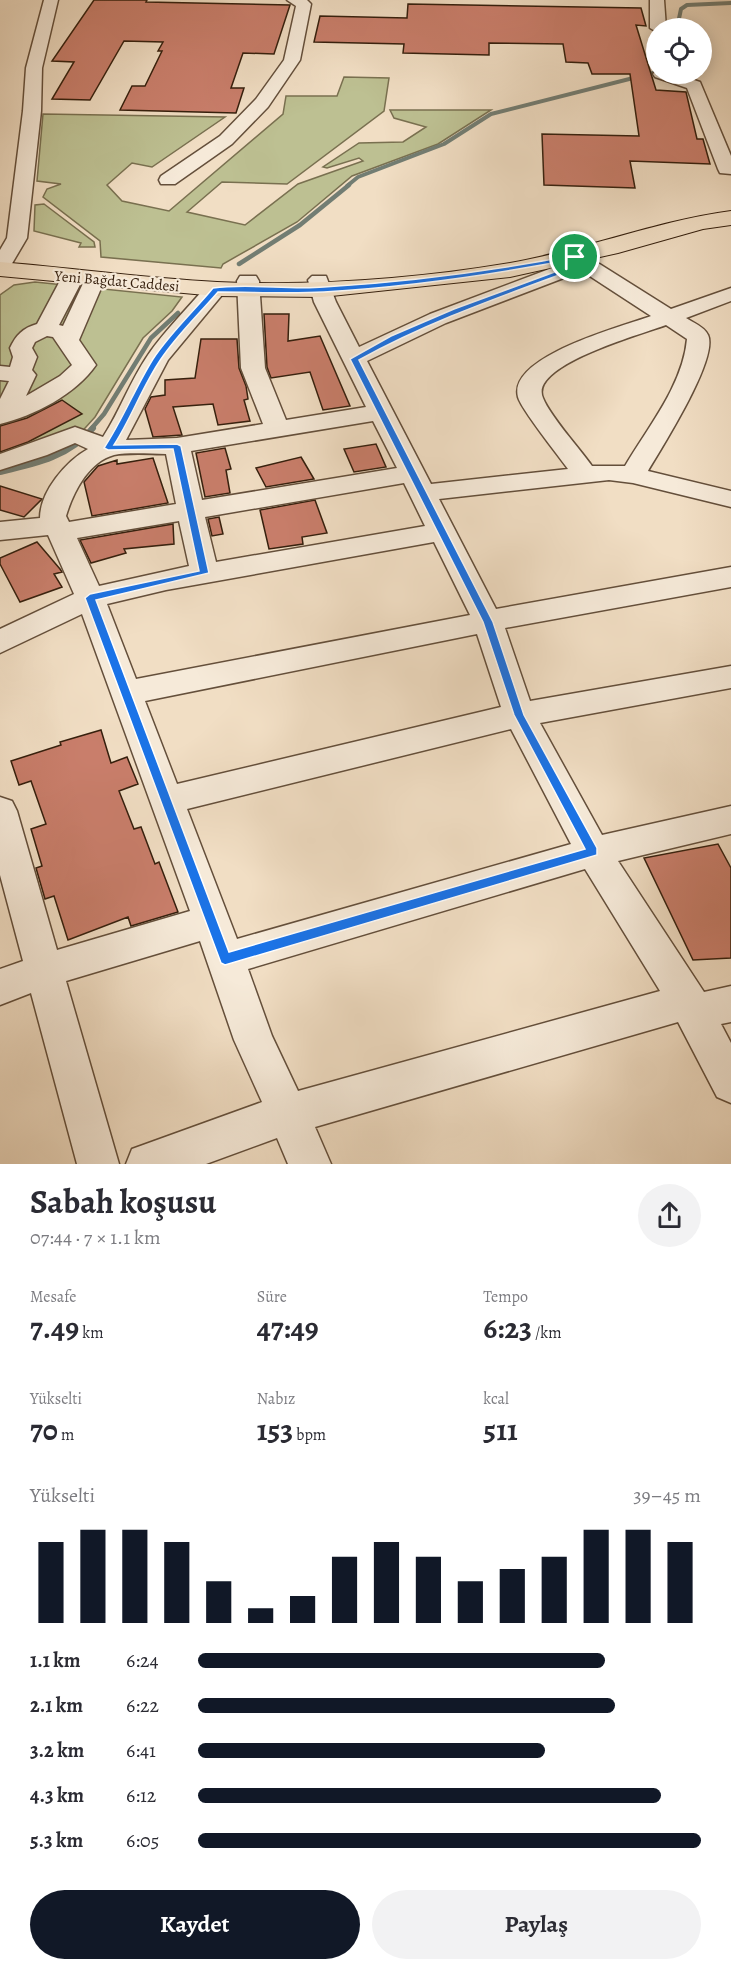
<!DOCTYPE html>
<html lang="tr">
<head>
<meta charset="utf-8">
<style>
  body { margin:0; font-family:Alegreya,serif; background:#f2f2f3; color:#2b2b33; height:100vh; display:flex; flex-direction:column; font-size:22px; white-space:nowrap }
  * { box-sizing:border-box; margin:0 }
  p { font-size:20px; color:#7c7c81 }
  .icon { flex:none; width:33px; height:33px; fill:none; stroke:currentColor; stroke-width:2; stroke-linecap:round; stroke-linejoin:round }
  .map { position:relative; height:1164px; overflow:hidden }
  .sheet { display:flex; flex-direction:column; background:#fff; flex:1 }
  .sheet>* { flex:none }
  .controls { position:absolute; left:646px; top:18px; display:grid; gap:12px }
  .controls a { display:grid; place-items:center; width:66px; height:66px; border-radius:50%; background:#fff; box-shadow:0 3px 15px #0003; font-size:30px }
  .pin { position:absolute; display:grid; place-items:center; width:51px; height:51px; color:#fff; margin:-26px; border:3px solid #fff; border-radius:50%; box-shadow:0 2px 6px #0007 }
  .round { display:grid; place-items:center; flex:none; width:63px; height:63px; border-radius:32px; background:#f2f2f3 }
  .summary { display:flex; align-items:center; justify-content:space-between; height:102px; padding:0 30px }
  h1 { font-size:33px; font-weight:700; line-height:45px }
  .figures { display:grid; grid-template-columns:repeat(3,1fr); gap:9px; height:102px; padding:6px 30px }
  .figures div { display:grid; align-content:center }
  .figures b { font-size:30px; font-weight:700 }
  .figures small { font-size:16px; font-weight:400 }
  .figures p { font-size:16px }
  .chart { height:168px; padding:12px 30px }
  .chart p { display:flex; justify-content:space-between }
  .chart svg { width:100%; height:108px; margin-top:6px; stroke:#111827; stroke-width:6 }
  .action { display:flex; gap:12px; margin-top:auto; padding:12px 30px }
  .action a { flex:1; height:69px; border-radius:36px; background:#111827; color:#fff; font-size:24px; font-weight:700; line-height:69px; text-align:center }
  .action a+a { background:#f2f2f3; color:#2b2b33 }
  ul { padding:0 30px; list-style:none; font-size:20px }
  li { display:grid; grid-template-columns:96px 72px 1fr; align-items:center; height:45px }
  li i { height:15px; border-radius:8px; background:#111827 }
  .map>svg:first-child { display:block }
  .green { fill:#bdc092; stroke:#797050; stroke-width:1.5 }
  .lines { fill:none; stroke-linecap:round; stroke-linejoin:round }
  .stream-far2 { stroke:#727d73; stroke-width:4 }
  .stream-far1 { stroke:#727d73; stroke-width:4.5 }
  .stream { stroke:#727d73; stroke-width:6 }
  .building { fill:#c97e6b; stroke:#351f0d; stroke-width:1.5 }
  .minor-casing { stroke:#644f3b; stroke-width:3 }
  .major-casing { stroke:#351f0d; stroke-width:2 }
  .minor { fill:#f6ead9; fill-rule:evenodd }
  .major { fill:#f1dec4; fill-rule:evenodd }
  .route { fill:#1a73e8; stroke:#fff; stroke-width:1.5; fill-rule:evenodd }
  .labels { text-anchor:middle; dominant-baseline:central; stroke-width:4.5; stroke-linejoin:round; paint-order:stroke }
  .far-street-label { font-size:15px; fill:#351f0d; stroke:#f6ead9 }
</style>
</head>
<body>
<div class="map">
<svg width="731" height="1164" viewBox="0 0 731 1164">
  <rect width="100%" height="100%" fill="#f1dec4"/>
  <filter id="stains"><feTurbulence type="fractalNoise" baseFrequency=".00333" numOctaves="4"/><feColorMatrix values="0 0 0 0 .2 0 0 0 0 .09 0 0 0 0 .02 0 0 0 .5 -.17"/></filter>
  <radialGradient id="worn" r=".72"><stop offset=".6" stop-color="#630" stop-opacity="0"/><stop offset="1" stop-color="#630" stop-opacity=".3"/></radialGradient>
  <path class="green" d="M344 77 389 78 384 111 287 184 222 182 187 212 245 225 298 184 363 161 359 158 327 168 323 167 359 143 403 142 426 127 394 118 390 110H491L438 144 352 176 297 222 223 264 221 268 101 257 100 241 43 197 47 189 61 184 37 181 43 114 225 117 152 167 132 163 107 185 122 201 169 211 283 114 286 96H337Z
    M44 204 94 242 95 247H79L81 243 34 231 35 205Z
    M35 282 182 297 172 311 143 338 95 417 77 437 46 457 0 469V295L14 285Z"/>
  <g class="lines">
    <path class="stream-far2" d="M677 28 681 9 687 5 731 3
      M347 186 358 177 444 144 491 114 657 72"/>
    <path class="stream-far1" d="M239 264 300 225 349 185
      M91 429 104 414 151 338 178 313"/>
    <path class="stream" d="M0 472C35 464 69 457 93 428"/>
  </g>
  <path class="building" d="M94 0H147L146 2 290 5 274 54 243 53 231 88H244L236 113 120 110 132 86H145L162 51H158L163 42 124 41 90 100 52 99 74 62 52 61Z
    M408 4 641 8 646 26 636 25 656 90 686 92 697 139H703L710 164 630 161 635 188 544 185 542 134 639 136 630 74H592L588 63 566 62 563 44 489 43V55L403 53 404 44 314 42 320 16 407 18Z
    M264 314H289L288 341 320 336 350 406 323 410 310 372 271 378 267 367Z
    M201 339H237L239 368 246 386 248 399 244 400 250 421 218 425 213 404 173 407 182 435 153 437 145 409 151 397 165 395V380L195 378Z
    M62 400 82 414 28 442 0 452V426L27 418Z
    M376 444 386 467 354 472 344 449Z
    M225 448 231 469 226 470 230 493 205 497 196 453Z
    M301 457 314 479 266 487 256 468Z
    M153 458 168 503 92 516 84 482 98 466 117 460V464Z
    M0 486 42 499 24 517 0 510Z
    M315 500 327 533 302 537 303 544 269 549 260 510Z
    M219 517 223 534 212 536 208 519Z
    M173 524 174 544 124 549 126 553 91 563 80 540Z
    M37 542 60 569 62 572 54 574 62 587 20 602 0 564V558Z
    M101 730 111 763 127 757 138 784 119 791 134 829 141 827 155 864 159 862 178 912 131 926 128 917 68 940 54 896 45 899 36 868 42 866 31 829 46 824 31 781 19 785 11 761 61 745 60 742Z
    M718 844 731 868V958L693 960 644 858Z"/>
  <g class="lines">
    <defs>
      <path id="minor" d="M44 0H58L42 68 41 111 27 238 7 272 0 274V250L7 238 23 111 26 68Z
        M287 0H307L311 4 300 60 268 107 232 144 175 184H161L159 180 161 176 220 136 256 99 284 60 296 6Z
        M650 0H664L666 28H657V32L650 28Z
        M657 70V74H676L700 82 731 156V174L720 173 718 169 687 88 655 77 653 74Z
        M575 251 582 253 671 309 731 288V301L686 318C692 322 705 327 708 335 719 358 662 447 648 471L731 491V507L633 483 609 480 439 499 496 609 731 567V587L505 628 530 701 731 666V688L540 723 602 835 731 806V834L618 861 704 992 731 986V1022L721 1024 731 1043V1103L717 1097 678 1022 315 1127 331 1164H288L277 1138 206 1164H126L132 1149 262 1102 234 1040 200 941 66 981 119 1164H77L31 993 0 1005V969L23 961 0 875V797L12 801 17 811 57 950 190 911 82 614 0 653V629L74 594 48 535 0 540V522L40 518C40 492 66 461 88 449L75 443 47 455 0 470V454L75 427 103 437C120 411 130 381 148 355 165 330 188 308 208 284H224L227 289 168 360 126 440 177 438 263 424 241 368 237 281 240 276H256L259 281 265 368 286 420 366 407 314 302 308 280 312 276H326L336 302 359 347 430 314 568 262 565 257 568 253ZM582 271 651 316C624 326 507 356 518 397 521 409 558 455 568 469L431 484 367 361 446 323ZM666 325 687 339C683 385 648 427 625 466H592C580 449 550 416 543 398 528 365 643 334 666 325ZM373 421 397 468 202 500 191 451ZM166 454 176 504 69 522 66 516C73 493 88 462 114 455 130 452 150 454 166 454ZM404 483 425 526 216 562 205 517ZM179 521 189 566 99 586 77 538ZM434 542 470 615 136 679 107 604 166 590ZM477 634 501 707 177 784 145 701ZM511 729 571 844 237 939 187 809ZM585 869 660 991 298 1091 272 1036 248 969Z
        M73 271 80 273 84 277 59 325 63 326 87 275H101L105 279 79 340 96 365C76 394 34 416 0 424V399L9 381 0 380V366L10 367 13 357 10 348C16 335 23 328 37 324L62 277 66 273ZM47 336 53 337 72 365 60 376 26 396 36 375 32 370 37 357 32 348 35 342Z"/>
      <path id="major" d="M731 211V225L703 229 618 253 510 277 322 297 216 296 0 276V262C72 268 145 278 217 282 314 286 415 279 510 263 585 250 656 221 731 211Z"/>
    </defs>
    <use href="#minor" class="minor-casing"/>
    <use href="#major" class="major-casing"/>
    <use href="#minor" class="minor"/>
    <use href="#major" class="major"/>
  </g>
  <path class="route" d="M575 255 586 262V265C509 294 431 320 359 360L493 622 524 715 597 848V855L225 965 221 963 85 598 90 594 199 571 173 449 108 450 104 448C123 419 135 388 153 359 170 333 194 311 213 288 249 283 287 290 324 287 408 282 492 271 575 255ZM574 259 579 263 454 309 391 336 350 359 483 622 514 715 585 849 229 952 96 600 209 573 181 446 177 444 114 445C132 417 142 387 161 359 177 335 199 314 218 292 253 292 289 294 324 292 408 287 491 275 574 259Z"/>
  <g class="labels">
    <g class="far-street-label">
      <text transform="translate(117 281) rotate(5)">Yeni Bağdat Caddesi</text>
    </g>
  </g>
  <rect width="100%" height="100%" filter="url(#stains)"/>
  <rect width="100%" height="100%" fill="url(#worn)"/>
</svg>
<div class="controls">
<a><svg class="icon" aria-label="locate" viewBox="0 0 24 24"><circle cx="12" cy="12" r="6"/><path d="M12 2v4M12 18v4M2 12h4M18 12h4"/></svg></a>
</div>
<div class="pin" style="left:575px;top:257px;background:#1e9e55"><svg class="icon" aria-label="arrive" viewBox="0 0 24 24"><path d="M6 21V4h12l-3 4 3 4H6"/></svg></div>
</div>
<section class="sheet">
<div class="summary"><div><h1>Sabah koşusu</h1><p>07:44 · 7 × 1.1 km</p></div><a class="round"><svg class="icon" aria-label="share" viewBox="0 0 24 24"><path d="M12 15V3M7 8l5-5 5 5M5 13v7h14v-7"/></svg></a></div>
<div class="figures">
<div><p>Mesafe</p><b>7.49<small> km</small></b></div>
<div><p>Süre</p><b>47:49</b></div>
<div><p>Tempo</p><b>6:23<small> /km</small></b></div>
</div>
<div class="figures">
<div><p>Yükselti</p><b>70<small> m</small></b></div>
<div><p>Nabız</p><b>153<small> bpm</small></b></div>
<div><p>kcal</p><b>511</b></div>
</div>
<div class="chart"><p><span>Yükselti</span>39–45 m</p>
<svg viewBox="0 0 160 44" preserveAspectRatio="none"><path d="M5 44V11M15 44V6M25 44V6M35 44V11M45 44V27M55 44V38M65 44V33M75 44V17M85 44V11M95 44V17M105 44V27M115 44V22M125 44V17M135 44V6M145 44V6M155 44V11"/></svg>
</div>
<ul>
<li><b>1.1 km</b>6:24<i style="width:81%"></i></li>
<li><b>2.1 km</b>6:22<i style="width:83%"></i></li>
<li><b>3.2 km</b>6:41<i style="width:69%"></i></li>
<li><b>4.3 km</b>6:12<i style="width:92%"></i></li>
<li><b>5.3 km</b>6:05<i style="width:100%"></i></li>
</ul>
<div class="action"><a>Kaydet</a><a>Paylaş</a></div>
</section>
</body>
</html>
